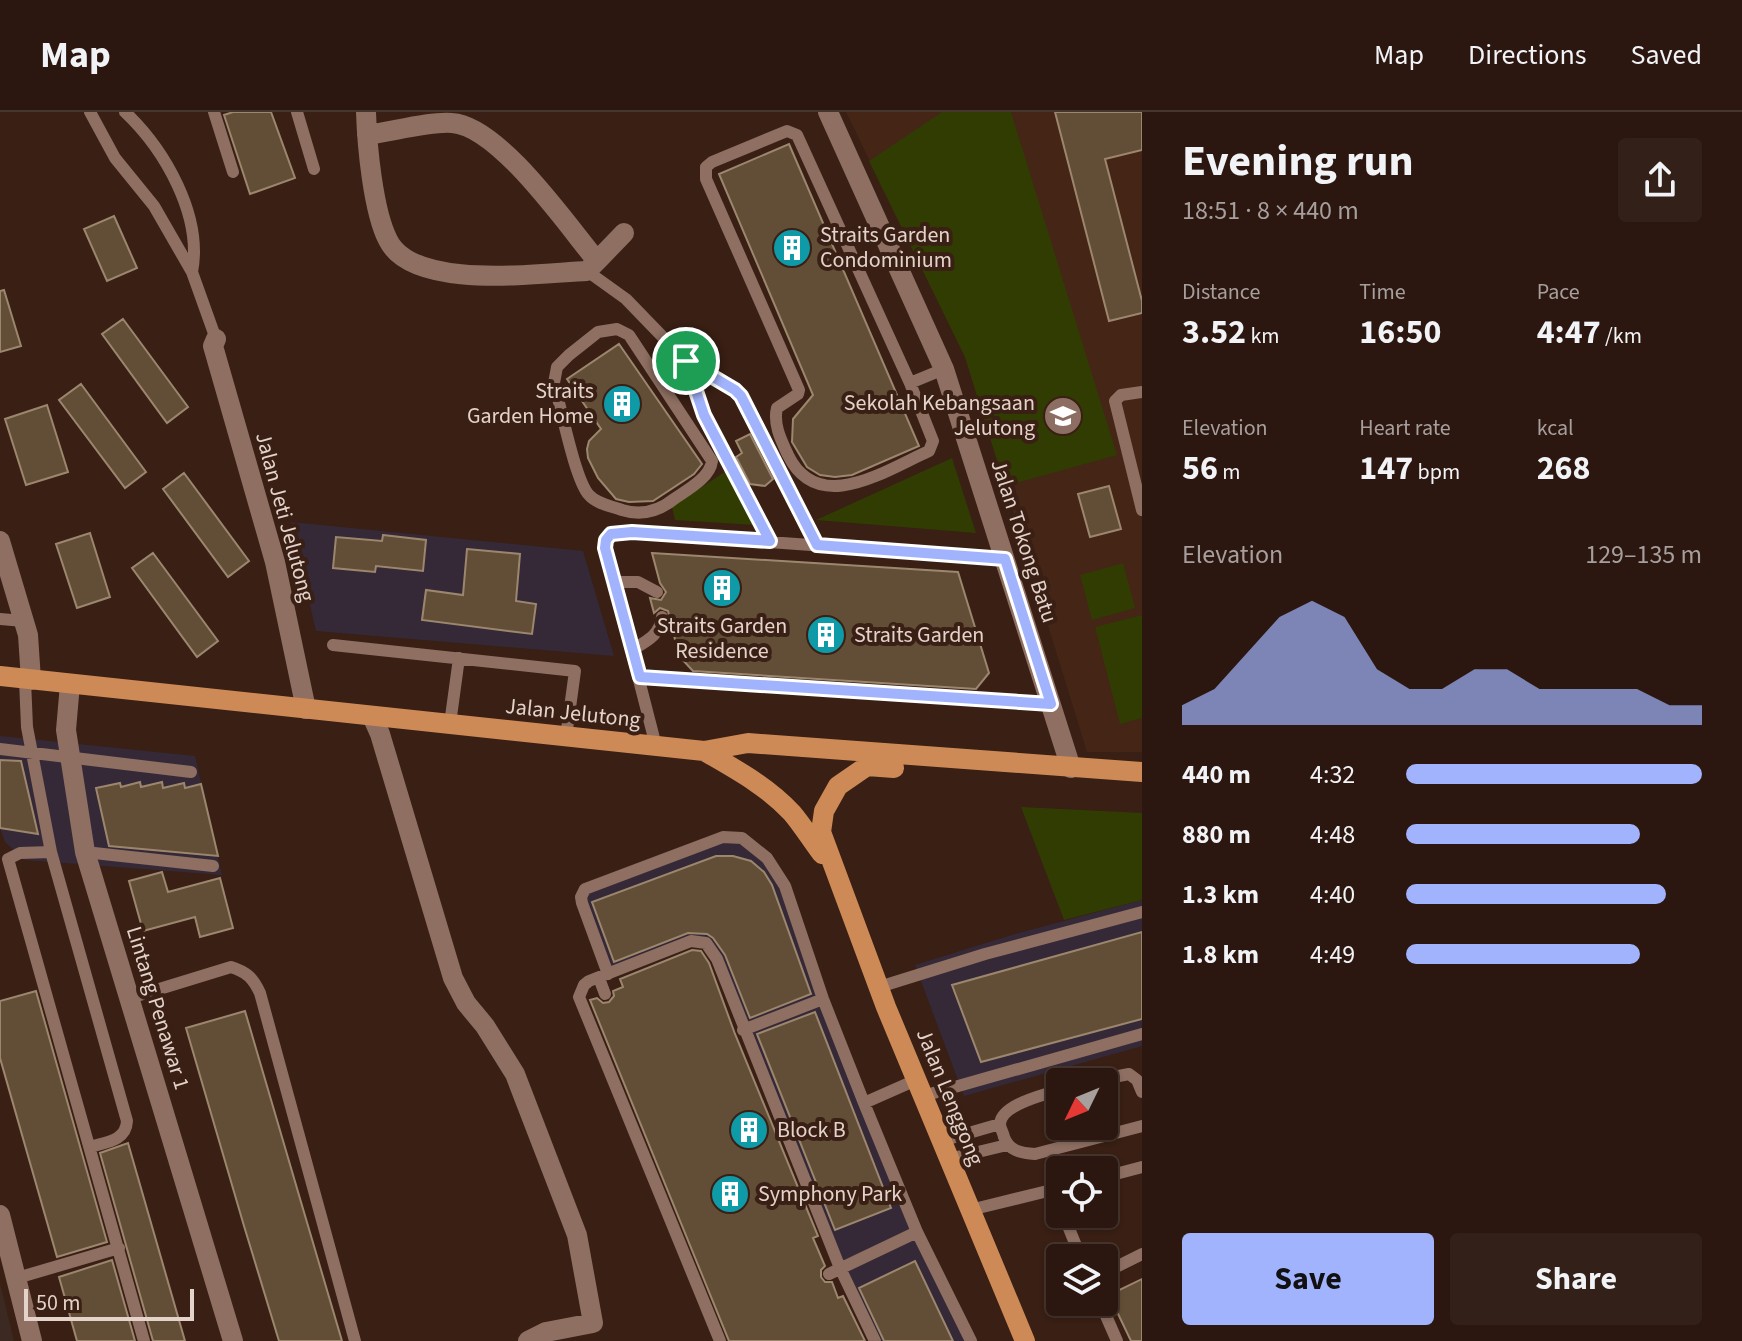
<!DOCTYPE html>
<html lang="en">
<head>
<meta charset="utf-8">
<style>
  body { margin:0; font-family:"Source Sans 3",sans-serif; background:#332018; color:#f1f3f6; height:100vh; display:flex; flex-direction:column; font-size:30px; white-space:nowrap }
  * { box-sizing:border-box; margin:0 }
  p { font-size:26px; color:#a69f9e }
  .icon { flex:none; width:44px; height:44px; fill:none; stroke:currentColor; stroke-width:2; stroke-linecap:round; stroke-linejoin:round }
  .map { position:relative; flex:1; overflow:hidden }
  .side { display:flex; flex-direction:column; background:#2b170f; width:600px }
  .side>* { flex:none }
  .needle { width:52px; rotate:227deg }
  .controls { position:absolute; left:1046px; top:956px; display:grid; gap:16px }
  .controls a { display:grid; place-items:center; width:72px; height:72px; border-radius:8px; background:#2b170f; box-shadow:0 2px 6px #0004,0 0 0 2px #47362f; font-size:40px }
  .scale { position:absolute; left:24px; bottom:20px; width:170px; box-sizing:border-box; padding-left:8px; border:4px solid #e4d3cb; border-top:0; font-size:22px; line-height:28px; white-space:nowrap; color:#e4d3cb; -webkit-text-stroke:6px #391f14; paint-order:stroke }
  .pin { position:absolute; display:grid; place-items:center; width:68px; height:68px; color:#fff; margin:-34px; border:4px solid #fff; border-radius:50%; box-shadow:0 2px 8px #0007 }
  .round { display:grid; place-items:center; flex:none; width:84px; height:84px; border-radius:8px; background:#332018 }
  .head { display:flex; align-items:center; justify-content:space-between; height:136px; padding:0 40px }
  h1 { font-size:44px; font-weight:700; line-height:60px }
  .figures { display:grid; grid-template-columns:repeat(3,1fr); gap:12px; height:136px; padding:8px 40px }
  .figures div { display:grid; align-content:center }
  .figures b { font-size:34px; font-weight:700 }
  .figures small { font-size:22px; font-weight:400 }
  .figures p { font-size:22px }
  .chart { height:224px; padding:16px 40px }
  .chart p { display:flex; justify-content:space-between }
  .chart svg { width:100%; height:144px; margin-top:8px; fill:#a1b3fd; opacity:.7 }
  .button { display:flex; gap:16px; margin-top:auto; padding:16px 40px }
  .button a { flex:1; height:92px; border-radius:8px; background:#a1b3fd; color:#111; font-size:32px; font-weight:700; line-height:92px; text-align:center }
  .button a+a { background:#332018; color:#f1f3f6 }
  ul { padding:0 40px; list-style:none; font-size:26px }
  li { display:grid; grid-template-columns:128px 96px 1fr; align-items:center; height:60px }
  li i { height:20px; border-radius:10px; background:#a1b3fd }
  header { display:flex; align-items:center; gap:48px; box-sizing:border-box; height:112px; padding:0 40px; background:#2b170f; border-bottom:2px solid #47362f }
  header strong { font-size:38px }
  nav { display:flex; gap:44px; margin-inline-start:auto; font-size:28px }
  main { display:flex; flex:1; min-height:0 }
  .map>svg:first-child { display:block }
  .commercial { fill:#352937 }
  .industrial { fill:#3b2922 }
  .built { fill:#442516 }
  .green { fill:#313c03 }
  .building { fill:#624e37; stroke:#9c866e; stroke-width:2 }
  .lines { fill:none; stroke-linecap:round; stroke-linejoin:round }
  .lane { stroke:#8e6f62; stroke-width:12 }
  .street { stroke:#8e6f62; stroke-width:20 }
  .primary { stroke:#cd8a57; stroke-width:20 }
  .route-casing { stroke:#fff; stroke-width:16 }
  .route { stroke:#a1b3fd; stroke-width:10 }
  .labels { text-anchor:middle; dominant-baseline:central; stroke-width:8; stroke-linejoin:round; paint-order:stroke }
  .poi-label { font-size:22px; fill:#e4d3cb; stroke:#391f14; text-anchor:start }
  .street-label { font-size:22px; fill:#e4d3cb; stroke:#391f14 }
</style>
</head>
<body>
<header>
<strong>Map</strong>
<nav><a>Map</a><a>Directions</a><a>Saved</a></nav>
</header>
<main>
<div class="map">
<svg width="1142" height="1229" viewBox="0 0 1142 1229">
  <rect width="100%" height="100%" fill="#391f14"/>
  <path class="commercial" d="M291 410 583 439 614 544 316 519Z
    M0 624 195 644 222 763 25 748 5 730 0 716Z
    M723 725 742 726 785 774 823 887 971 1229H875L717 847 699 829 608 862 582 780Z
    M1142 788V934L964 984 915 853 1015 822Z"/>
  <path class="industrial" d="M0 1171 14 1229H0Z"/>
  <path class="built" d="M846 0H1142V640H1087L965 245Z"/>
  <path class="green" d="M942 0H1011L1117 343 1005 374 965 245 869 49Z
    M952 346 976 421 816 408Z
    M726 359 755 413 675 408 672 395Z
    M1123 451 1135 496 1092 508 1080 463Z
    M1142 503V606L1120 612 1095 515Z
    M1021 695 1142 701V788L1064 808Z"/>
  <path class="building" d="M233 0H271L295 66 250 82 224 3Z
    M1055 0H1142V38L1105 47 1142 189V201L1109 209Z
    M789 32 919 334 852 363 835 365 820 363 807 355 792 330 793 307 813 283 719 62Z
    M114 104 137 156 107 169 84 117Z
    M4 178 21 234 0 240V179Z
    M123 207 188 295 167 311 102 222Z
    M619 232 702 352 694 362 653 389 629 390 616 387 598 366 588 346 587 337 589 329 601 317 567 267Z
    M81 272 146 360 125 376 59 288Z
    M47 293 68 360 26 373 5 307Z
    M750 322 773 367 765 374 750 372 736 345 742 341 736 329Z
    M184 361 249 449 228 465 163 377Z
    M1109 374 1121 417 1090 425 1078 382Z
    M90 421 110 485 77 496 56 432Z
    M383 423 426 428 423 459 376 454 375 460 333 456 336 425 382 429Z
    M467 437 520 442 516 489 536 492 532 522 422 508 426 478 463 483Z
    M153 441 218 529 197 545 132 456Z
    M652 441 958 460 989 561 976 577 693 559 679 544 668 499 660 496 654 501 650 486 661 488 666 480 660 471Z
    M0 648 21 649 38 722 0 716Z
    M140 670 141 675 162 670 163 676 184 671 185 676 201 672 218 744 109 734 96 676 120 671 121 675Z
    M716 744H733L751 749 764 760 772 773 811 882 750 906 725 843 713 826 707 822 688 821 614 850 592 790Z
    M162 760 168 780 220 766 233 816 200 825 195 805 143 819 129 769Z
    M1142 820V907L981 950 952 873Z
    M692 838 701 839 709 851 735 922 818 1124 813 1126 825 1154 821 1158V1165L825 1170H832L838 1186 843 1184 865 1229H729L590 888 597 886 603 891 609 890 614 884 613 879 623 875 620 867Z
    M36 879 107 1130 57 1145 0 946V889Z
    M245 899 301 1090 342 1229H279L244 1114 186 916Z
    M815 900 891 1096 835 1118 757 922Z
    M128 1031 185 1229H153L100 1041Z
    M112 1148 135 1229H77L59 1165Z
    M915 1149 953 1229H884L859 1176Z
    M1142 1167V1229H1131L1109 1183Z"/>
  <g class="lines">
    <path class="lane" d="M90 0 115 46 154 94 192 160 216 227
      M125 0C165 38 203 104 192 160
      M214 0 233 60
      M297 0 314 57
      M787 19 797 23 910 271 933 329 929 339C886 358 818 405 788 343 781 328 773 312 777 296L798 282 799 278 706 67V55L712 50Z
      M587 159 626 187 686 249 735 278 741 284 817 433
      M617 217 629 223 712 349C710 366 687 378 674 387 659 399 641 404 622 398 611 394 597 392 589 383 575 368 561 295 554 271L557 255 569 243 598 220Z
      M686 249 704 303 770 429
      M910 271 944 257
      M1142 280 1121 283 1115 289 1142 398
      M613 470H638L657 480
      M0 507 24 509
      M333 533 575 559 566 625
      M632 538C647 529 660 523 662 505
      M640 565 1051 592
      M450 612 459 546
      M656 634 605 436 606 428 611 422 632 420 1005 447
      M0 637 191 660
      M51 740 127 1009C126 1029 106 1030 90 1035
      M85 740 213 754
      M8 747 144 1229
      M8 747 20 741 51 740 27 615 25 568
      M608 862 582 791 581 785 585 777 723 725 742 726 767 746 785 774 823 887 864 991 917 1120 971 1229
      M599 866 605 882
      M879 875 985 842 1142 800
      M130 886 231 855C247 860 253 866 260 881L355 1229
      M743 918 823 887
      M1088 970 1129 962 1137 968 1142 980
      M1060 978C1045 982 1001 993 1000 1012 1000 1016 1003 1020 1004 1025 1009 1039 1021 1041 1035 1042L1142 1014
      M923 984 1142 922
      M864 991 916 968
      M941 1029 1000 1012
      M949 1047 1007 1033
      M1104 1065 1142 1055
      M970 1098 1060 1076
      M1064 1104 1081 1146
      M1104 1161 1142 1142
      M829 1162 917 1120
      M17 1166 119 1136
      M1100 1190 1117 1229
      M720 1229 579 885 584 873 589 869 691 829 706 831 717 847 840 1156 875 1229"/>
    <path class="street" d="M366 0C367 33 373 99 388 128 413 179 538 161 587 159L597 149C567 113 499 14 452 11 430 9 391 20 367 23
      M828 0 944 257 1071 656
      M597 149 624 121
      M216 227 213 234 275 450 306 597
      M0 429 28 523 31 568
      M70 572 66 618 85 740 233 1229
      M372 604 380 622 453 866 466 891 485 914 515 962 577 1123 593 1211 546 1220 528 1229
      M0 1103 32 1229"/>
    <path class="primary" d="M0 564 704 639 748 631 1142 660
      M704 639C735 657 767 674 792 701 803 714 812 729 822 742
      M894 656 867 654 838 674 824 699 821 720 886 895 1025 1229"/>
  </g>
  <g class="lines">
    <defs>
      <path id="route" d="M686 249 735 278 741 284 817 433 1005 447 1051 592 640 565 605 436 606 428 611 422 632 420 770 429 704 303Z"/>
    </defs>
    <use href="#route" class="route-casing"/>
    <use href="#route" class="route"/>
  </g>
  <defs>
    <symbol id="building-disc" viewBox="-11 -11 22 22"><circle r="9.5" fill="#0f9aa8" stroke="#391f14"/><path d="M-4-6H4V6H1V3H-1V6H-4ZM-2.5-4.3h1.7v1.8h-1.7ZM.8-4.3h1.7v1.8H.8ZM-2.5-1h1.7V.8h-1.7ZM.8-1h1.7V.8H.8Z" fill="#fff"/></symbol>
    <symbol id="school-disc" viewBox="-11 -11 22 22"><circle r="9.5" fill="#8d6e63" stroke="#391f14"/><path d="M0-5L7-2L0 1L-7-2ZM-4 1L0 2.5L4 1V4Q0 6-4 4Z" fill="#fff"/></symbol>
  </defs>
  <g fill-rule="evenodd">
    <use href="#building-disc" x="770" y="114" width="44" height="44"/>
    <use href="#building-disc" x="600" y="270" width="44" height="44"/>
    <use href="#school-disc" x="1041" y="282" width="44" height="44"/>
    <use href="#building-disc" x="700" y="454" width="44" height="44"/>
    <use href="#building-disc" x="804" y="501" width="44" height="44"/>
    <use href="#building-disc" x="727" y="996" width="44" height="44"/>
    <use href="#building-disc" x="708" y="1060" width="44" height="44"/>
  </g>
  <g class="labels">
    <g class="poi-label">
      <text x="820" y="123">Straits Garden<tspan x="820" dy="25">Condominium</tspan></text>
      <text x="594" y="279" text-anchor="end">Straits<tspan x="594" dy="25">Garden Home</tspan></text>
      <text x="1035" y="291" text-anchor="end">Sekolah Kebangsaan<tspan x="1035" dy="25">Jelutong</tspan></text>
      <text x="722" y="514" text-anchor="middle">Straits Garden<tspan x="722" dy="25">Residence</tspan></text>
      <text x="854" y="523">Straits Garden</text>
      <text x="777" y="1018">Block B</text>
      <text x="758" y="1082">Symphony Park</text>
    </g>
    <g class="street-label">
      <text transform="translate(285 405) rotate(75)">Jalan Jeti Jelutong</text>
      <text transform="translate(1024 429) rotate(72)">Jalan Tokong Batu</text>
      <text transform="translate(573 601) rotate(6)">Jalan Jelutong</text>
      <text transform="translate(158 896) rotate(73)">Lintang Penawar 1</text>
      <text transform="translate(950 985) rotate(68)">Jalan Lenggong</text>
    </g>
  </g>
</svg>
<div class="controls">
<a><svg class="needle" viewBox="-14 -14 28 28"><path d="M0-13l5 13h-10z" fill="#e53935"/><path d="M0 13l5-13h-10z" fill="#a69f9e"/></svg></a>
<a><svg class="icon" aria-label="locate" viewBox="0 0 24 24"><circle cx="12" cy="12" r="6"/><path d="M12 2v4M12 18v4M2 12h4M18 12h4"/></svg></a>
<a><svg class="icon" aria-label="layers" viewBox="0 0 24 24"><path d="M12 4l9 5-9 5-9-5zM3 14l9 5 9-5"/></svg></a>
</div>
<div class="scale">50 m</div>
<div class="pin" style="left:686px;top:249px;background:#1e9e55"><svg class="icon" aria-label="arrive" viewBox="0 0 24 24"><path d="M6 21V4h12l-3 4 3 4H6"/></svg></div>
</div>
<section class="side">
<div class="head"><div><h1>Evening run</h1><p>18:51 · 8 × 440 m</p></div><a class="round"><svg class="icon" aria-label="share" viewBox="0 0 24 24"><path d="M12 15V3M7 8l5-5 5 5M5 13v7h14v-7"/></svg></a></div>
<div class="figures">
<div><p>Distance</p><b>3.52<small> km</small></b></div>
<div><p>Time</p><b>16:50</b></div>
<div><p>Pace</p><b>4:47<small> /km</small></b></div>
</div>
<div class="figures">
<div><p>Elevation</p><b>56<small> m</small></b></div>
<div><p>Heart rate</p><b>147<small> bpm</small></b></div>
<div><p>kcal</p><b>268</b></div>
</div>
<div class="chart"><p><span>Elevation</span>129–135 m</p>
<svg viewBox="0 0 160 44" preserveAspectRatio="none"><path d="M0 44V38L10 33L20 22L30 11L40 6L50 11L60 27L70 33L80 33L90 27L100 27L110 33L120 33L130 33L140 33L150 38L160 38V44z"/></svg>
</div>
<ul>
<li><b>440 m</b>4:32<i style="width:100%"></i></li>
<li><b>880 m</b>4:48<i style="width:79%"></i></li>
<li><b>1.3 km</b>4:40<i style="width:88%"></i></li>
<li><b>1.8 km</b>4:49<i style="width:79%"></i></li>
</ul>
<div class="button"><a>Save</a><a>Share</a></div>
</section>
</main>
</body>
</html>
